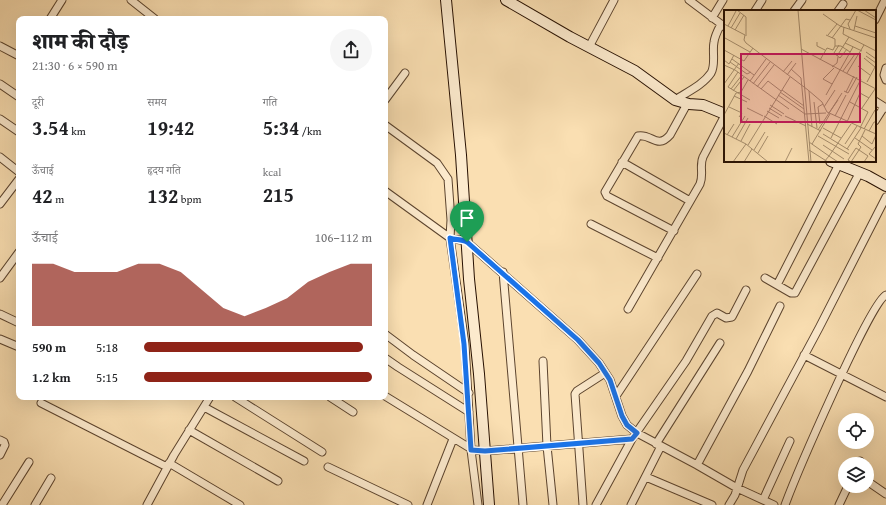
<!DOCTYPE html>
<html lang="hi">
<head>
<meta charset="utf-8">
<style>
  body { margin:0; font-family:"Gentium Book Plus","Noto Serif Devanagari",serif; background:#f6f6f6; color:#202124; height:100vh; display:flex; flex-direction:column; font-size:15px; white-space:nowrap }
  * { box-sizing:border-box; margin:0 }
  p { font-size:13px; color:#757577 }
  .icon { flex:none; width:22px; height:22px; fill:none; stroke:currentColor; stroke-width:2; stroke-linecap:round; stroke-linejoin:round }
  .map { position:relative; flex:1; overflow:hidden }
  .side { position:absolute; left:16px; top:16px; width:372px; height:384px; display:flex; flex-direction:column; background:#fff; border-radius:8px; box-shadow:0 4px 16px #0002 }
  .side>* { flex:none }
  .buttons { position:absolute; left:838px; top:413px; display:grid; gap:8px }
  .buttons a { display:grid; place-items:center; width:36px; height:36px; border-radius:50%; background:#fff; box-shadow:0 4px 16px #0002; font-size:20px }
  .pin { position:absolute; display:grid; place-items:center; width:34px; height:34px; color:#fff; margin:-41px -17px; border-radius:50% 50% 50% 0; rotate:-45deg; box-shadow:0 0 4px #0007 }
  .pin .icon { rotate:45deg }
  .round { display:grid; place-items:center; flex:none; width:42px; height:42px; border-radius:21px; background:#f6f6f6 }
  .head { display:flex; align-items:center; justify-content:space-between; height:68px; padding:0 16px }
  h1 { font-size:22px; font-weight:800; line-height:30px }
  .stats { display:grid; grid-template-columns:repeat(3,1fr); gap:6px; height:68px; padding:4px 16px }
  .stats div { display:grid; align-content:center }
  .stats b { font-size:20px; font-weight:800 }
  .stats small { font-size:11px; font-weight:400 }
  .stats p { font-size:11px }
  .chart { height:112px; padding:8px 16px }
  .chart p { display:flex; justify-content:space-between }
  .chart svg { width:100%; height:72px; margin-top:4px; fill:#8f2418; opacity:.7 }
  ul { padding:0 16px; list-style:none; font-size:13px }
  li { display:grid; grid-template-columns:64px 48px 1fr; align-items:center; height:30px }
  li i { height:10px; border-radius:5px; background:#8f2418 }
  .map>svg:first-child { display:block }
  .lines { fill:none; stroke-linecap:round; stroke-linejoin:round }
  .street-casing { stroke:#5c442e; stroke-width:9 }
  .secondary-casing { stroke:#281102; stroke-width:12 }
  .street { stroke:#fceacd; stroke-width:7 }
  .secondary { stroke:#fceacd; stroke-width:10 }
  .route-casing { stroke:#fff; stroke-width:8 }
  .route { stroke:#1a73e8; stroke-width:5 }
  .inset-road { fill:none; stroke:#a68d6c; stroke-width:1 }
  .view { fill:#c2185b; fill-opacity:0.15; stroke:#c2185b; stroke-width:2 }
  .inset-edge { fill:none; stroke:#281102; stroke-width:2 }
</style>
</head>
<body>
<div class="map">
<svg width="886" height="505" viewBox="0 0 886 505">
  <rect width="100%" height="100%" fill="#fadfb2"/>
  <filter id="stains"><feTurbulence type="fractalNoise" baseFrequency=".005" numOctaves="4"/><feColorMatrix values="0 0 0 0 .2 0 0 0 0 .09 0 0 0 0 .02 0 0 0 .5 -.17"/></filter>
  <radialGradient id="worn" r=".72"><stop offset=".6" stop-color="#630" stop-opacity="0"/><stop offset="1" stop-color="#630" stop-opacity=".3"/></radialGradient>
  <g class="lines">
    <defs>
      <path id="street" d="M131 0 155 19
        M689 0 725 27
        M755 11 762 0
        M794 11 802 0
        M838 11 843 4
        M712 18 723 0
        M50 19 62 0
        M875 20 885 0
        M0 46 19 56
        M589 47 614 0
        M886 68 884 75 886 80
        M0 84 19 97
        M385 100 405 73
        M675 100C687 92 703 85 711 73 716 65 712 51 714 42 715 35 718 30 721 24
        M875 101 886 108
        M0 119 19 132
        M875 121 884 107
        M385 125 437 163 448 179 451 220 450 238 465 344 471 450 478 505
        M0 157 19 172
        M622 162 690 201
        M385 191 450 238C456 240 462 239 467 242L578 340 599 363 610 380 622 416 627 425 637 433 697 465 737 488 774 505
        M0 204 19 179
        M591 224 658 258
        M674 231 607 196 605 192 638 136C651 133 657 150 670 135L687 104
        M503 272 523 505
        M0 278 19 252
        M765 278 791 293H795L860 172
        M777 285 839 164
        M628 309 700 184C704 174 699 166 703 157L725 115
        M0 314 19 323
        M385 334 413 355 469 393
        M0 339 19 347
        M804 355 886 397
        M385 358 398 367 469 412
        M543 361 547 446 553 505
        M385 396 473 450 485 451 632 439
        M616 396 697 274
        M235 397 322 452
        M330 397 353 412
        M41 403 167 467
        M204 407 304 461
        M189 430 278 481
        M0 440 4 442 5 445 0 455
        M656 444 720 343
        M169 463 240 505
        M859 464 860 461
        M697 465 748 371 780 306
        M328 467 408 505
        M646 477 712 505
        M867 481 886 494
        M763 500 790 441
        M2 505 29 462
        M35 505 51 478
        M147 505 174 455 210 397
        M427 505 453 439
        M583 505 575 394 577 391 605 373
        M596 505 632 439 686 361 712 316 717 313 726 318 732 317 746 290
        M631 505 661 446
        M729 505 735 495 743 470 819 328 886 197
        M785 505C795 478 870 302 886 295
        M839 505 848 486"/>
      <path id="secondary" d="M446 0 461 155 469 279 479 374 489 505
        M506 0 570 37 635 71 675 100 689 104 703 105 725 114
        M831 161 868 176 886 186"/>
    </defs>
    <use href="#street" class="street-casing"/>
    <use href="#secondary" class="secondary-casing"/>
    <use href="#street" class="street"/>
    <use href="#secondary" class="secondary"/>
  </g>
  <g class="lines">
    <defs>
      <path id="route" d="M450 238C456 240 462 239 467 242L578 340 599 363 610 380 622 416 627 425 637 433 632 439 485 451 471 450 464 344Z"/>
    </defs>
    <use href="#route" class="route-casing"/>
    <use href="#route" class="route"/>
  </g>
  <g transform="translate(724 10)">
    <rect width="152" height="152" fill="#fadfb2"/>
    <path class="inset-road" d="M13 0 22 7V26M74 0 87 152M133 0 152 10M140 0 152 8M99 4 116 16 152 28M0 14 21 25 20 30 22 33 84 80 98 92 103 102 152 124M4 16 12 1M131 16 152 23M120 17 119 24 152 41M7 18 16 3M126 19 124 14 132 0M11 20 20 5M130 20 133 6M104 25 113 14M1 28 26 42M108 28 122 9 126 10M93 32V36L101 40M121 33 138 41M115 35 110 43 116 48 123 39M111 36H117L126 42M77 39 152 79M0 40 20 51 29 38M142 42 152 49M113 46 125 27M142 46 152 53M140 48 151 57M8 49 30 65M0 50 5 54 10 45M96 50 103 38 109 40 111 36V29L102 25M6 52 23 64 27 62M0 55 11 60 65 99M134 56 146 65M108 57 113 53 114 47M67 59 77 68 85 152M119 61 131 44M14 62 4 77 26 90M59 62 68 51M123 63 140 35M63 65 72 53M26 71 42 49M143 72 152 55M0 74 15 53M29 74 46 52M108 74 99 69 110 58M33 77 50 55M7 79 18 65M37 79 44 71 57 81M58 80 80 96M9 81 20 67M85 81 88 117M120 81 124 83 133 67M56 82 80 99M122 82 130 66M54 85 81 104 102 103M102 85 129 37M10 86 23 92M90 92 93 118M126 92 144 102 136 118M46 95 60 104M5 97 18 103 15 107M100 97 111 80M23 98 39 106M45 98 58 106M138 98 151 79M43 101 55 108M105 103 114 90M0 105 12 83 17 82 24 70M40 106 53 114M61 106 82 116M111 106 122 85M123 112 136 83 145 88M83 114 97 121M96 114 94 97 99 94M99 118 117 128M140 119 151 100M94 120 118 83M145 121 150 112H152M0 123 22 134 44 152M99 124 125 140M3 125 10 114M94 126 125 144M138 126 148 134 152 125M8 127 21 106M107 128 137 69M131 128 148 140M12 129 24 108M17 131 26 114M85 132 105 146 100 152M88 134 106 104M121 134 133 116M24 135 66 67M99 135 120 149M123 139 137 118M30 140 41 122M85 140 104 152M34 143 44 126M152 149 145 144 152 136M9 152 22 134M20 152 28 139M61 152 68 138M114 152 105 146 127 114M127 152 137 137 134 134 141 120M127 152 124 150 132 138 144 146 140 152"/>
    <path class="view" d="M17 44H136V112H17Z"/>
    <rect width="152" height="152" class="inset-edge"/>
  </g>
  <rect width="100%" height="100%" filter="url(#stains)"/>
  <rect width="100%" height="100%" fill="url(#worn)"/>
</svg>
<div class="buttons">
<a><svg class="icon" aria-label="locate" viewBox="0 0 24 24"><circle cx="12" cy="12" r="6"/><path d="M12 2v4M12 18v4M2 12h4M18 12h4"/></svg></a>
<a><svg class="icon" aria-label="layers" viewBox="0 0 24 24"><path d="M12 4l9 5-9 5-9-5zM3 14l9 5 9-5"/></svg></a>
</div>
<div class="pin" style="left:467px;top:242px;background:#1e9e55"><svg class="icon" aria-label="arrive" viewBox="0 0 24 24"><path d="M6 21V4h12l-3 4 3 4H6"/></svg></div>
<section class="side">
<div class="head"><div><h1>शाम की दौड़</h1><p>21:30 · 6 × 590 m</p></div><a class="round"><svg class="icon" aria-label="share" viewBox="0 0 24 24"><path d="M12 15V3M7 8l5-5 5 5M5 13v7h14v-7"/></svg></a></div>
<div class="stats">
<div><p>दूरी</p><b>3.54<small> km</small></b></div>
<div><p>समय</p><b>19:42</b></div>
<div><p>गति</p><b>5:34<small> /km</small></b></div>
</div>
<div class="stats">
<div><p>ऊँचाई</p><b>42<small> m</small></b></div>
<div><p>हृदय गति</p><b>132<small> bpm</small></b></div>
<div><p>kcal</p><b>215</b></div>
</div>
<div class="chart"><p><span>ऊँचाई</span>106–112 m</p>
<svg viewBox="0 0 160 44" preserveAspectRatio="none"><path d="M0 44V6L10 6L20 11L30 11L40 11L50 6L60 6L70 11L80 22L90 33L100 38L110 33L120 27L130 17L140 11L150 6L160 6V44z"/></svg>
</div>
<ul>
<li><b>590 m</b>5:18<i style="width:96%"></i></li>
<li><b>1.2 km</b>5:15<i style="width:100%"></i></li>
</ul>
</section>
</div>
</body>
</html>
